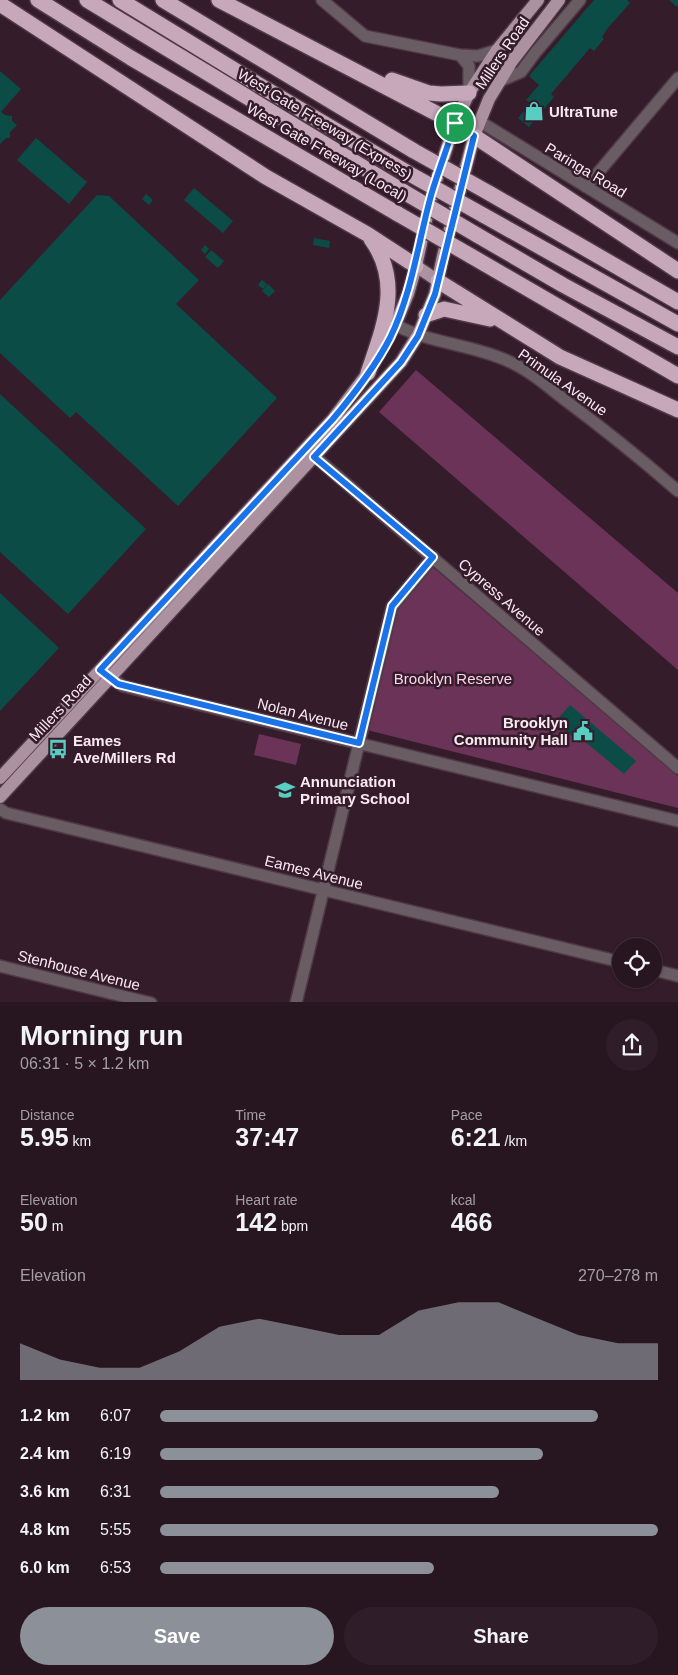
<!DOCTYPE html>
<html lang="en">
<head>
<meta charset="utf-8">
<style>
  body { margin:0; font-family:Helvetica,sans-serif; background:#2f1e29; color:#f1f3f6; height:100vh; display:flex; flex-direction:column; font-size:19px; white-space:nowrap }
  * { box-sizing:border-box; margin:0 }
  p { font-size:16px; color:#a49fa5 }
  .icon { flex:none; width:28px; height:28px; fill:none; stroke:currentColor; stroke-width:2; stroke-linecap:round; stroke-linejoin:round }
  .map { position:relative; height:1002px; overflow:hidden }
  .sheet { display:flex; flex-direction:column; background:#271520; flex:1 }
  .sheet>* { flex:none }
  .fabs { position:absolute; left:612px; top:938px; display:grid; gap:10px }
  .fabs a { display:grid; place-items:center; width:50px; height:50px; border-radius:50%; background:#271520; box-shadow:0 1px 4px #0004,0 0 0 1px #43343e; font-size:25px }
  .pin { position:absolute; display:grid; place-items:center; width:42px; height:42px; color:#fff; margin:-21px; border:2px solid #fff; border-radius:50%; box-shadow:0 1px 5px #0007 }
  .round { display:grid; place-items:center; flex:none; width:52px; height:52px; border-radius:26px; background:#2f1e29 }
  .head { display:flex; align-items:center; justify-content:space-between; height:85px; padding:0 20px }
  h1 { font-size:28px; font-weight:600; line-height:38px }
  .figures { display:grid; grid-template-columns:repeat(3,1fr); gap:8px; height:85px; padding:5px 20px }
  .figures div { display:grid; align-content:center }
  .figures b { font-size:25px; font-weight:600 }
  .figures small { font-size:14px; font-weight:400 }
  .figures p { font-size:14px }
  .chart { height:140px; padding:10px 20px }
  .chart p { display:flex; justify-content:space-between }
  .chart svg { width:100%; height:90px; margin-top:5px; fill:#8c9099; opacity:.7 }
  .primary-button { display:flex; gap:10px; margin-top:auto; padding:10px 20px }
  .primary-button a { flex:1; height:58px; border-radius:30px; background:#8c9099; color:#fff; font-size:20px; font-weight:600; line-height:58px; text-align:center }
  .primary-button a+a { background:#2f1e29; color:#f1f3f6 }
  ul { padding:0 20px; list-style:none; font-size:16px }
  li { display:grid; grid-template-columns:80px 60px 1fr; align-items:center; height:38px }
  li i { height:12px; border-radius:6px; background:#8c9099 }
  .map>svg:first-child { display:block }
  .green { fill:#6c3358 }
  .building { fill:#0c4c46 }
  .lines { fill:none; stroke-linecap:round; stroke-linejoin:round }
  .minor-casing { stroke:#503947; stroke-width:14 }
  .major-casing { stroke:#503947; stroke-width:15 }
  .highway-casing { stroke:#503947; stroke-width:18 }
  .minor { stroke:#695c63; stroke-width:11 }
  .major { stroke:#ac92a1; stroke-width:12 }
  .highway { stroke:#c7a7ba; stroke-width:15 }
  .highway-bridge-casing { stroke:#503947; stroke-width:18; stroke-linecap:butt }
  .highway-bridge { stroke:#c7a7ba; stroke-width:15 }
  .route-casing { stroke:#fff; stroke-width:10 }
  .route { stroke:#1a73e8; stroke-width:6 }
  .labels { text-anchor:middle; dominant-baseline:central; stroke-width:5; stroke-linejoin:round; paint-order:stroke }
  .street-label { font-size:15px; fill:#fae9f2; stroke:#341c2b }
  .poi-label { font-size:15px; font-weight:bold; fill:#fae9f2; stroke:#341c2b; text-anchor:start }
  .park-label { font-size:15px; fill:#fbd4ea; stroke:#341c2b }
</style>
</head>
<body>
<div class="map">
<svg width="678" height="1003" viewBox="0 0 678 1003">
  <rect width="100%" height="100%" fill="#341c2b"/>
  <path class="green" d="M416 370 678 593V670L379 412Z
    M429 564 678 776V808L367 730 397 607Z
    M259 734 301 744 296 765 254 755Z"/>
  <path class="building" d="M594 0H627L630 3 607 29 602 37 604 39 594 51 590 48 551 94 554 97 529 127 518 118 531 103 526 100 539 85 529 76Z
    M669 0H678V5L677 7Z
    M0 71 21 89 1 112 5 115 12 116V121L17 125 10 132V138H6L0 144Z
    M36 138 87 182 69 204 17 160Z
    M194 188 233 221 223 233 184 200Z
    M146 194 153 200 149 205 142 199Z
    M97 195 109 196 199 280 176 304 277 398 178 506 76 412 70 418 0 353V300Z
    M314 238 330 241 329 248 313 245Z
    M205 245 209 249 205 254 201 250Z
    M211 250 224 261 218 268 205 257Z
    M262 280 267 284 263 289 258 285Z
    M268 284 275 291 269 297 262 291Z
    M0 394 146 529 68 614 0 552Z
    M0 593 59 648 0 711Z
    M570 705 636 761 624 774 583 740 580 743 555 722Z"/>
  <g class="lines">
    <defs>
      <path id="minor" d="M322 0 365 36 460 55 478 56 497 50
        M460 55 469 66V93
        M500 81 521 72 535 53 580 0
        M479 121 678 243
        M586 187 678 78
        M389 321C425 344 470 343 508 361 529 370 547 386 565 400 604 429 641 459 678 491
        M307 450 678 768
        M103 672 110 678 123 686 678 821
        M0 809 6 813 621 962
        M0 966 151 1003
        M654 970 678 976
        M296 1003 392 607 433 557"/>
      <path id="major" d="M416 266 438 281
        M0 778 333 419 368 373 395 325 408 294 416 266 432 193 455 123 469 93 497 50 538 0
        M0 797 401 362 418 335 435 294 443 256 474 136 489 99 512 61 559 0"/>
      <path id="highway" d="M38 0 131 58 398 214
        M87 0 404 192
        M120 0 264 88 408 173
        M163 0 414 151
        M219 0 455 123
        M0 4 266 177 367 234 416 266
        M392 80 429 93 441 94 469 93
        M474 136 678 271
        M489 193 678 302
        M483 215 678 324
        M477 235 563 285 678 347
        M471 256 678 376
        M438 281 560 357 678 410
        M426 315 444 309 490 319
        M368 373C383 328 403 283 371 239"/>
    </defs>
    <use href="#minor" class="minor-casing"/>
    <use href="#major" class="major-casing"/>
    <use href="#highway" class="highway-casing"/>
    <use href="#minor" class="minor"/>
    <use href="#major" class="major"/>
    <use href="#highway" class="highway"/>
    <defs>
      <path id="highway-bridge" d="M414 151 489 193
        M408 173 483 215
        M404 192 477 235
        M398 214 471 256"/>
    </defs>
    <use href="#highway-bridge" class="highway-bridge-casing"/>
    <use href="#highway-bridge" class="highway-bridge"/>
  </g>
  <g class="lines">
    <defs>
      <path id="route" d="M455 123 474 136 435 294 418 336 401 362 314 457 433 557 392 606 359 743 118 684 100 670 333 419C354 394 375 367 390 338 413 291 418 241 432 192 439 169 448 146 455 123Z"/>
    </defs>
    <use href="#route" class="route-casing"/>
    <use href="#route" class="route"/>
  </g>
  <defs>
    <symbol id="shop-bare" viewBox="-9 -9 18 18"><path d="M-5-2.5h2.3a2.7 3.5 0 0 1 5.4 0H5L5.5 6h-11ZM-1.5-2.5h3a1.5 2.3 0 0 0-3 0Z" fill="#57cec1" stroke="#341c2b" stroke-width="2.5" paint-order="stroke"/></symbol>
    <symbol id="civic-bare" viewBox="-9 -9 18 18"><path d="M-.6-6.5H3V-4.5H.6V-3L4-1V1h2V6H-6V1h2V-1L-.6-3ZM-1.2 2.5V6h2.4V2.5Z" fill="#57cec1" stroke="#341c2b" stroke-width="2.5" paint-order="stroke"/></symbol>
    <symbol id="bus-bare" viewBox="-9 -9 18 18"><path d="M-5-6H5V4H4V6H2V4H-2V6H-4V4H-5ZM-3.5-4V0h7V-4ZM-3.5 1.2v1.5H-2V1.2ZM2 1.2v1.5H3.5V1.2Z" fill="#57cec1" stroke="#341c2b" stroke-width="2.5" paint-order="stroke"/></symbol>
    <symbol id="school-bare" viewBox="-9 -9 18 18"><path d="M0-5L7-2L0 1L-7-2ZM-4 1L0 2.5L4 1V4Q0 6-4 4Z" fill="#57cec1" stroke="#341c2b" stroke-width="2.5" paint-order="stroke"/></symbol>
  </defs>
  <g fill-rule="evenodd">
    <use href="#shop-bare" x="520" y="97" width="28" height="28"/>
    <use href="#civic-bare" x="569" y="717" width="28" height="28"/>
    <use href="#bus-bare" x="44" y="735" width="28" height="28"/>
    <use href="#school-bare" x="271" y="776" width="28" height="28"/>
  </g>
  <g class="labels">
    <g class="street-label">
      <text transform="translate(502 53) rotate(-56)">Millers Road</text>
      <text transform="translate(325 124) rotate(31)">West Gate Freeway (Express)</text>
      <text transform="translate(327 152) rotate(30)">West Gate Freeway (Local)</text>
      <text transform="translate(586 170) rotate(31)">Paringa Road</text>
      <text transform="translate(563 382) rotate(35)">Primula Avenue</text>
      <text transform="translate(502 597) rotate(41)">Cypress Avenue</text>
      <text transform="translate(60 708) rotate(-47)">Millers Road</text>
      <text transform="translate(303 714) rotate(14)">Nolan Avenue</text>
      <text transform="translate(314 872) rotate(14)">Eames Avenue</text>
      <text transform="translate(79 970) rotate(14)">Stenhouse Avenue</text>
    </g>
    <g class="poi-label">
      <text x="549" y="111">UltraTune</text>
      <text x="568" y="722" text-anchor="end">Brooklyn<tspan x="568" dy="17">Community Hall</tspan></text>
      <text x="73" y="740">Eames<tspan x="73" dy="17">Ave/Millers Rd</tspan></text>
      <text x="300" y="781">Annunciation<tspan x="300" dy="17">Primary School</tspan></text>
    </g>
    <g class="park-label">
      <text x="453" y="678">Brooklyn Reserve</text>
    </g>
  </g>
</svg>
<div class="fabs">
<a><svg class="icon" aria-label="locate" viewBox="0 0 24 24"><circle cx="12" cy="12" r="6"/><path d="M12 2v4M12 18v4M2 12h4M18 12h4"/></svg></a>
</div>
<div class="pin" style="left:455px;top:123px;background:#1e9e55"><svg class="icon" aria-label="arrive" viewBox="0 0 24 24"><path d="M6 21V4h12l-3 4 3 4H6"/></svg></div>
</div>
<section class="sheet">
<div class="head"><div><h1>Morning run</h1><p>06:31 · 5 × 1.2 km</p></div><a class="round"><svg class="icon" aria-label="share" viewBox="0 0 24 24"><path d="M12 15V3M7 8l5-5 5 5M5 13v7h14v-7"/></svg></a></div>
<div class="figures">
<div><p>Distance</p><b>5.95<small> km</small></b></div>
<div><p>Time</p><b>37:47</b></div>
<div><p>Pace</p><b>6:21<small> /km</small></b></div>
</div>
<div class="figures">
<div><p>Elevation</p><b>50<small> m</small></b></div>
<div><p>Heart rate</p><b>142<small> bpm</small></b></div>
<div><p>kcal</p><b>466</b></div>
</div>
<div class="chart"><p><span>Elevation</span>270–278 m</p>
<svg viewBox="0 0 160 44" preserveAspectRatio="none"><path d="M0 44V26L10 34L20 38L30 38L40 30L50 18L60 14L70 18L80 22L90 22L100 10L110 6L120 6L130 14L140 22L150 26L160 26V44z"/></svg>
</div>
<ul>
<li><b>1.2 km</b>6:07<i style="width:88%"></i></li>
<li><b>2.4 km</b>6:19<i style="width:77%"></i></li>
<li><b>3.6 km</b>6:31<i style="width:68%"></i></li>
<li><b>4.8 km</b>5:55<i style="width:100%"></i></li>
<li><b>6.0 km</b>6:53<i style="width:55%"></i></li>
</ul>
<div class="primary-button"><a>Save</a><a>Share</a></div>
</section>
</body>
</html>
